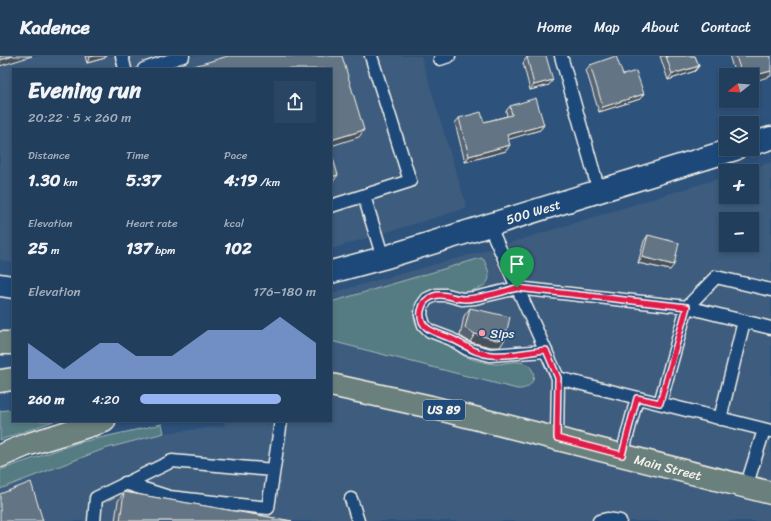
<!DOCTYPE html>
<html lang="en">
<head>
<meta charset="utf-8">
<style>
  body { margin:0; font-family:Sriracha,sans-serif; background:#2a4563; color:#f1f3f6; height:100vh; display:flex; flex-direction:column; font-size:15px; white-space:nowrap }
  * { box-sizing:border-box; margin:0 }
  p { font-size:13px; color:#a2aebc }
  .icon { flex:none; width:22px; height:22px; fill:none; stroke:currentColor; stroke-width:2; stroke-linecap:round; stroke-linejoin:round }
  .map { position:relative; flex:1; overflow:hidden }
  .details { position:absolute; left:12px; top:12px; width:320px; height:354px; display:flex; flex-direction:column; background:#223e5d; border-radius:0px; box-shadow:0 2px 6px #0003,0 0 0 1px #3f5772 }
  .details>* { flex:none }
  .needle { width:26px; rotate:253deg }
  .buttons { position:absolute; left:719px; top:12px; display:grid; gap:8px }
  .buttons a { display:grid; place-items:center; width:40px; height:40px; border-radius:0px; background:#223e5d; box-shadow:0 2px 6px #0003,0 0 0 1px #3f5772; font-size:20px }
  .pin { position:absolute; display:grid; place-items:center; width:34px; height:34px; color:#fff; margin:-41px -17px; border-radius:50% 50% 50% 0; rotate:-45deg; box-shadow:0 0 4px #0007 }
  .pin .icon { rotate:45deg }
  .round { display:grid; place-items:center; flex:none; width:42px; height:42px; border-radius:0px; background:#2a4563 }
  .head { display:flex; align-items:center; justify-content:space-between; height:68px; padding:0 16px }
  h1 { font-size:22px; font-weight:700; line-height:30px }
  .metrics { display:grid; grid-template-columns:repeat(3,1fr); gap:6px; height:68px; padding:4px 16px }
  .metrics div { display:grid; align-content:center }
  .metrics b { font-size:17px; font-weight:700 }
  .metrics small { font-size:11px; font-weight:400 }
  .metrics p { font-size:11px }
  .chart { height:112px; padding:8px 16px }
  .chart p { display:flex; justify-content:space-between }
  .chart svg { width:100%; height:72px; margin-top:4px; fill:#95b2f1; opacity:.7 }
  ul { padding:0 16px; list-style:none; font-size:13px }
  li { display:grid; grid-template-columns:64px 48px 1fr; align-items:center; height:30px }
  li i { height:10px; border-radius:5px; background:#95b2f1 }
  header { display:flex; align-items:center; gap:24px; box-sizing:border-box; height:56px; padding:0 20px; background:#223e5d; border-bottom:1px solid #3f5772 }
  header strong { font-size:19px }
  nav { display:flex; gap:22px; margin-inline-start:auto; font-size:14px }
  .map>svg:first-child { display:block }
  .built { fill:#3e5c7e; fill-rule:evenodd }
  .green { fill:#547b82; stroke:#a4b6b5 }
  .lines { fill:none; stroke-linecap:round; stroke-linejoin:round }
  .lane-casing { stroke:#f4f1e8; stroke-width:15 }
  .secondary-casing { stroke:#f4f1e8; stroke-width:25 }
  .primary-casing { stroke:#f4f1e8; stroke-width:25 }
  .lane { stroke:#1f4a7a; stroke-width:12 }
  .secondary { stroke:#1f4a7a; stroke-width:22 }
  .primary { stroke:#6a807d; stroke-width:22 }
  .wall { fill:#566472; stroke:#f4f1e8 }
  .shaded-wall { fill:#46515c; stroke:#f4f1e8 }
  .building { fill:#647484; stroke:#f4f1e8 }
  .route-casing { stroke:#fff; stroke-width:8 }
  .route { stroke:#e11d48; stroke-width:5 }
  .poi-dot { fill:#ff9aa2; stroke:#1f4a7a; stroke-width:1.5 }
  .labels { text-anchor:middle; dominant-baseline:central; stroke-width:3; stroke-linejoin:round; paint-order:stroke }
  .shield { fill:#1f4a7a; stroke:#b4bfc7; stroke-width:1 }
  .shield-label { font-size:12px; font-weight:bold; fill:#f4f1e8 }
  .street-label { font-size:13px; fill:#f4f1e8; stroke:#1f4a7a }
  .poi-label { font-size:13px; fill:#f4f1e8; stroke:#1f4a7a; text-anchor:start }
</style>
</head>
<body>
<header>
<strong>Kadence</strong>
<nav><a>Home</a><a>Map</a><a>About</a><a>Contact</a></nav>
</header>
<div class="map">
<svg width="771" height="465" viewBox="0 0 771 465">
  <rect width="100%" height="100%" fill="#2d527c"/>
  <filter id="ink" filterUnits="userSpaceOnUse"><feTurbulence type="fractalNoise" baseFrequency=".025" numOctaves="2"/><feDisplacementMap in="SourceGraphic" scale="8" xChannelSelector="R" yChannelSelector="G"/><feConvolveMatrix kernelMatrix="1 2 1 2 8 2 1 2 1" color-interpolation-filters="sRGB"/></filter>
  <g filter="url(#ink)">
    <path class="built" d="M0 0H421L467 152 331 193V13H13V207L0 204Z
      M771 106V465H0V433L104 393 164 377 224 370 225 365H331V237L480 196 726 120V141H752V115H743ZM726 163H752V189H726Z"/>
    <path class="green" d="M481 202 484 204C491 219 493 228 474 234 470 235 465 237 460 237 450 236 440 230 430 234 423 236 419 242 416 249 412 256 414 265 418 272 425 282 437 281 447 287 452 290 456 295 461 298 470 304 486 307 496 308 506 308 516 303 526 308 541 316 532 335 517 333L331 285V246Z
      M13 353V365H54L0 384V355Z
      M162 368 164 377 104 393 0 433V414L77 387Z"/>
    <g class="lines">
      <defs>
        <path id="lane" d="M122 0 125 13
          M561 0 599 135
          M440 3 449 0
          M144 13 183 0
          M364 140 383 202
          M331 150 410 125 371 0
          M489 169 558 322 557 382
          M546 295 490 299 467 293 451 283 430 275 424 269 421 259 422 250 427 243 436 239H447L462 243 475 242 517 232 687 251 716 221 771 234
          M558 322 771 375
          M660 347 687 251 771 272
          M720 363 744 265
          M622 399 637 342
          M125 427 169 441 268 452 281 365
          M746 431 764 374
          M351 443 358 465
          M94 465 96 442 172 405 273 414
          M599 465 607 463 620 465"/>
        <g id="secondary">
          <path d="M752 88 771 82"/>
          <path id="s1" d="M331 216 383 202 735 93"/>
          <path d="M0 229 13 231"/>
        </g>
        <g id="primary">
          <path d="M0 287H13"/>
          <path d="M0 325 13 323"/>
          <path id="s2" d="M331 329 431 351 771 437"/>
          <path d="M0 400 26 389 104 365"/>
        </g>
      </defs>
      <use href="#lane" class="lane-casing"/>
      <use href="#secondary" class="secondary-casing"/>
      <use href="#primary" class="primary-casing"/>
      <use href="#lane" class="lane"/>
      <use href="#secondary" class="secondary"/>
      <use href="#primary" class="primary"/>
    </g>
    <path class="wall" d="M85 0H106L105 2 87 7Z
      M660 0H695L699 10 695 15 668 24Z
      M732 0H771L752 19H735L730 2Z
      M527 1 549 29 530 34 523 7Z
      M590 9 623 19 640 43 599 56 586 14Z
      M510 50 544 69 540 74 508 83 506 95 465 106 455 67 459 62 484 66 507 60 506 55Z
      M648 179 670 214 638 207 644 185Z
      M470 252 500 291H491L470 286 460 280 464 260Z
      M124 436 292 465H115L118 445Z"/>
    <path class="shaded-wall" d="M13 0H32L0 10V4Z
      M95 0H106L105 2 87 7 90 1Z
      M699 10 695 15 668 24 672 18Z
      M771 15V20L752 26V20Z
      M553 24 549 29 530 34 534 29Z
      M644 38 640 43 599 56 603 51Z
      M544 69 540 74 503 85 507 79Z
      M364 74 359 81 331 90V84Z
      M510 89 506 95 465 106 469 100Z
      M338 119 332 127H331V121Z
      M642 201 674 209 670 214 638 207Z
      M475 278 505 283 500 291H491L470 286Z"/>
    <path class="building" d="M0 0H13L0 4Z
      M228 0H342L364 74 331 84V13H184Z
      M532 0H546L553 24 534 29 527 1Z
      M616 0 623 19 636 15 644 38 603 51 590 9Z
      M666 0H695L699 10 672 18Z
      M736 0H771V15L752 20V19H742Z
      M536 42 544 69 507 79 510 89 469 100 459 62 481 56 484 66 512 59 510 50Z
      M331 96 338 119 331 121Z
      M648 179 679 187 674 209 642 201Z
      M470 252 510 261 505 283 496 284 475 278 465 272Z
      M31 426 43 465H0V438Z
      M124 436 292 465H120Z"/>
  </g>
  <g class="lines" filter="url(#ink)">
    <defs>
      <path id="route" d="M517 232 687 251 660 347 637 342 622 399 557 382 558 322 546 294C528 296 509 301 491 299 476 298 465 289 452 283 439 277 418 275 421 255 422 251 424 245 428 243 440 234 451 243 464 243 481 243 500 236 517 232Z"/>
    </defs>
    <use href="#route" class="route-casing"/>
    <use href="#route" class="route"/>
  </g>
  <circle class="poi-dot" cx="482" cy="277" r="4"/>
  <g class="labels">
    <rect class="shield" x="423" y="344" width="42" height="20" rx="3"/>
    <g class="shield-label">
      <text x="444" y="354">US 89</text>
    </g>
    <g class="street-label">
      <text stroke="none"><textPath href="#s1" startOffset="211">500 West</textPath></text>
      <text stroke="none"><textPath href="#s2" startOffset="347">Main Street</textPath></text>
    </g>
    <g class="poi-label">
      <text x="490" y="277">Sips</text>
    </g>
  </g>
</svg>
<div class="buttons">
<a><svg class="needle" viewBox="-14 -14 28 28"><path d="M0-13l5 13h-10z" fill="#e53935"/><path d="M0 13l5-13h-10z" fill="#a2aebc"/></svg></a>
<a><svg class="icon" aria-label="layers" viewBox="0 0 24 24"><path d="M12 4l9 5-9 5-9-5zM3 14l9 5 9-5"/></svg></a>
<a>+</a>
<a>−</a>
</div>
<div class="pin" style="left:517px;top:232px;background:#1e9e55"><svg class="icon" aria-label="arrive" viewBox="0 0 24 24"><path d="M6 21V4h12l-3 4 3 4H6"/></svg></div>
<section class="details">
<div class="head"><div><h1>Evening run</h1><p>20:22 · 5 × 260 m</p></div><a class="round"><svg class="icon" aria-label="share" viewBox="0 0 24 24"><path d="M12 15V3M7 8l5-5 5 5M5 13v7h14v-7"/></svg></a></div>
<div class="metrics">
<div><p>Distance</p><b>1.30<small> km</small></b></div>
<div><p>Time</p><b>5:37</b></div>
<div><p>Pace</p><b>4:19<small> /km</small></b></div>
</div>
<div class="metrics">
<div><p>Elevation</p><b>25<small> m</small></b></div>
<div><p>Heart rate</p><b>137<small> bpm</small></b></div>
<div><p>kcal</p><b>102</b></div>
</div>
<div class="chart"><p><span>Elevation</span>176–180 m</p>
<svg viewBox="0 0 160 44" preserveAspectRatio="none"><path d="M0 44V22L10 30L20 38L30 30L40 22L50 22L60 30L70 30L80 30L90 22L100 14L110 14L120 14L130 14L140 6L150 14L160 22V44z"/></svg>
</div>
<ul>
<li><b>260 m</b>4:20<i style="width:80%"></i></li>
</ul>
</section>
</div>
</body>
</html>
